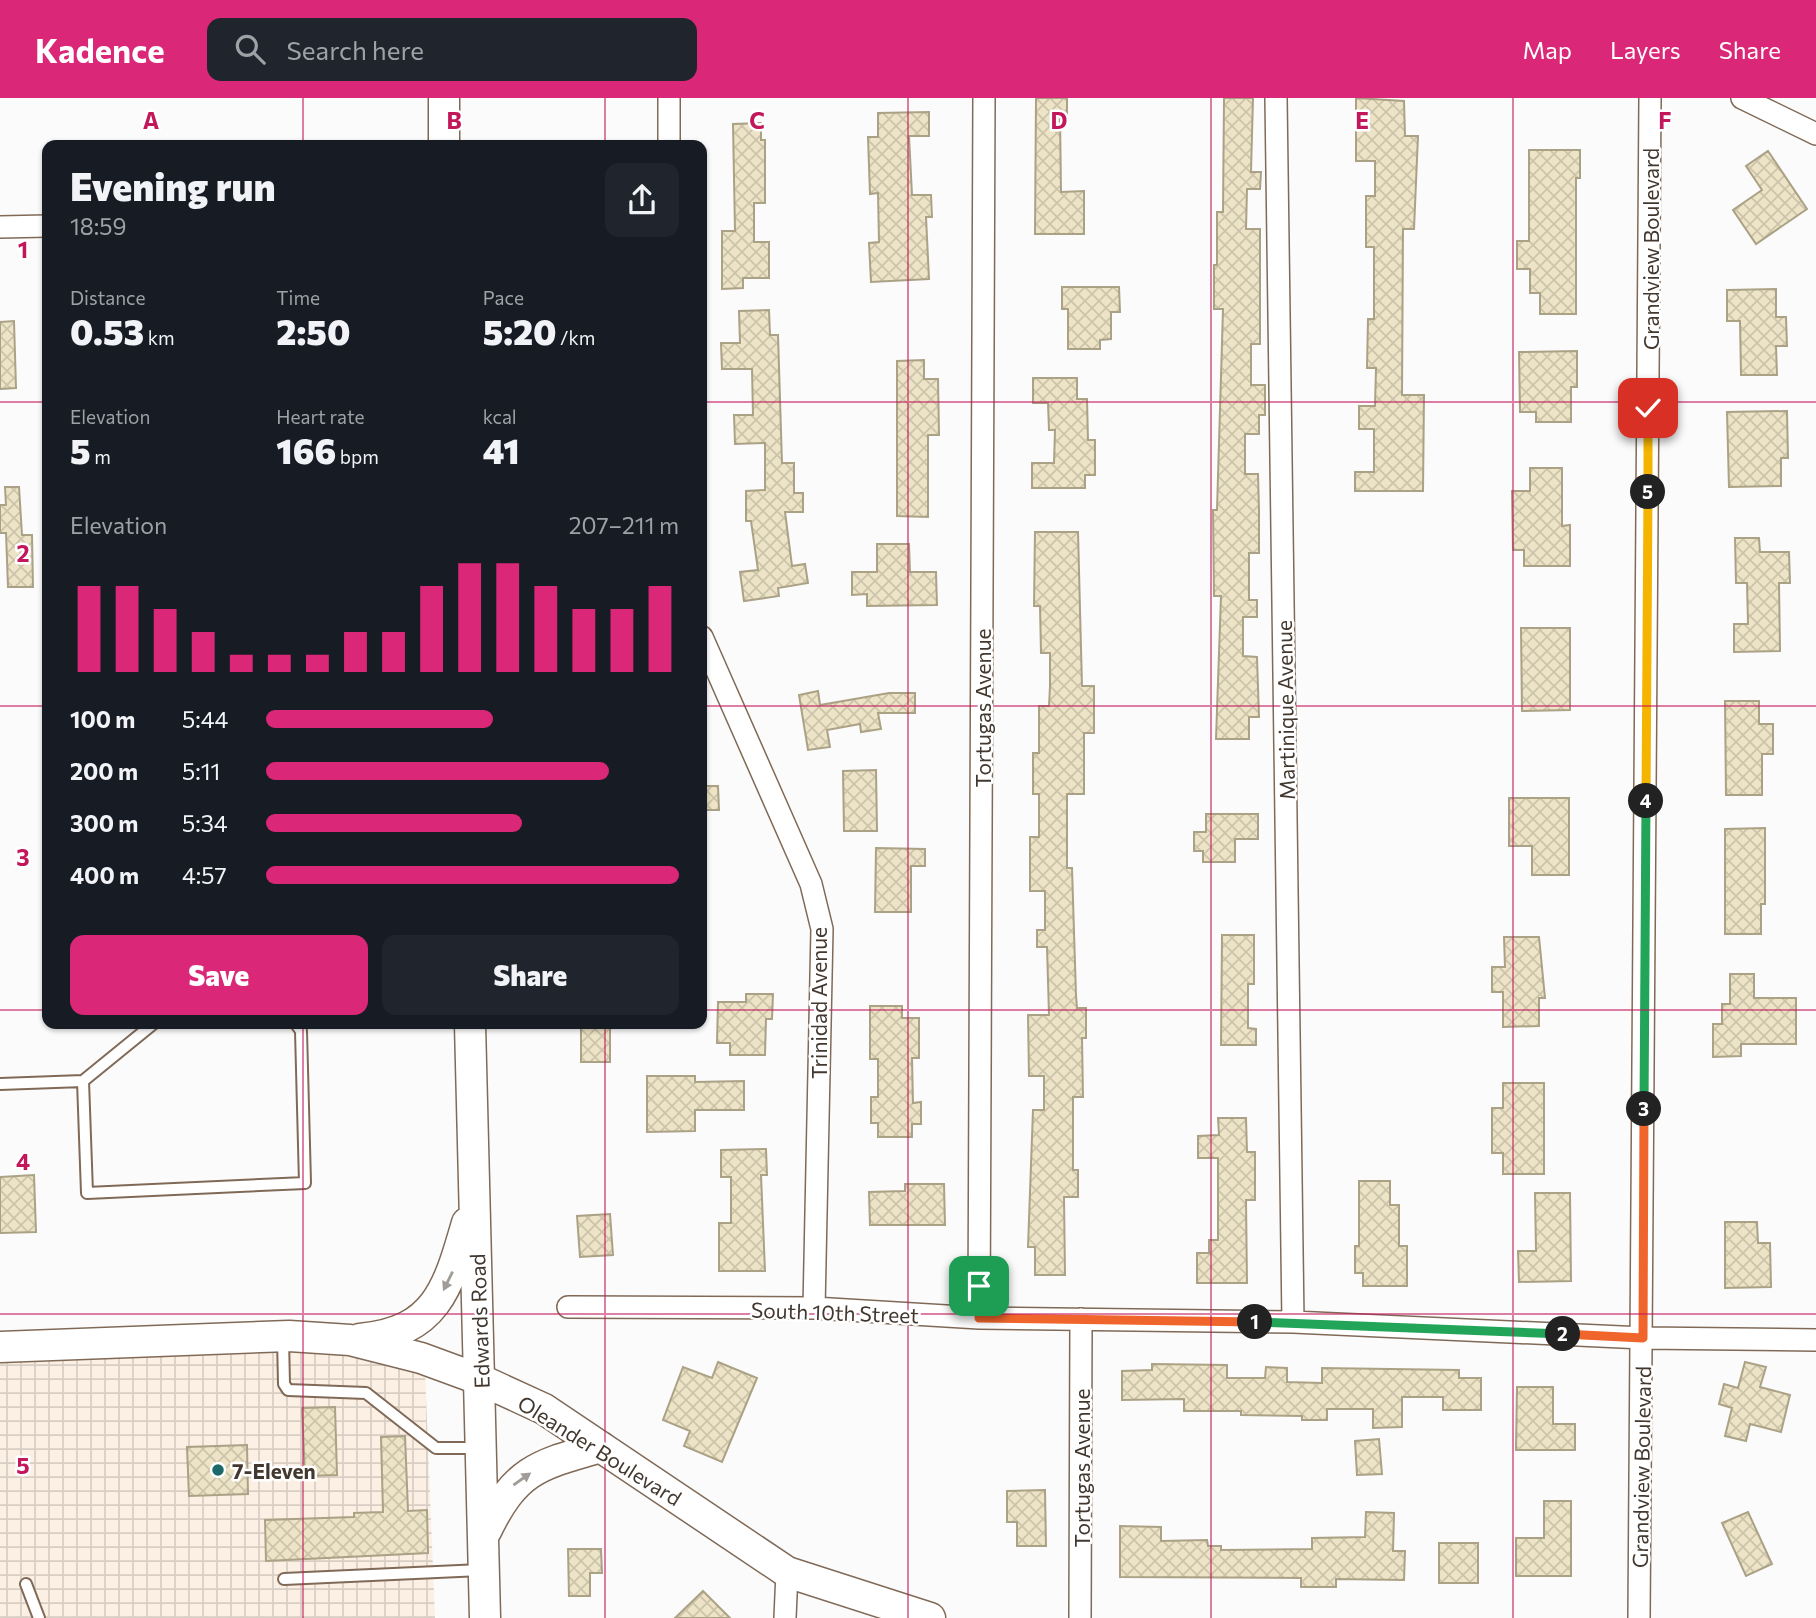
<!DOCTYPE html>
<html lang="en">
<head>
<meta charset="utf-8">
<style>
  body { margin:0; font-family:Commissioner,sans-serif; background:#20242c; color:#f1f3f6; height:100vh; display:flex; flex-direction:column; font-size:26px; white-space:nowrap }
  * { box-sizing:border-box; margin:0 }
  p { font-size:23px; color:#9ea1a6 }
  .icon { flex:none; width:38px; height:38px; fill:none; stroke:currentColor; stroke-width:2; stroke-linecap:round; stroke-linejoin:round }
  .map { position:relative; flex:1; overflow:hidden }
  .panel { position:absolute; left:42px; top:42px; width:665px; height:889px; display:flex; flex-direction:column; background:#171b24; border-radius:14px; box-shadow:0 2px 5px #0004 }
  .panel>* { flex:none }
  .pin { position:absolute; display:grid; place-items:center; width:60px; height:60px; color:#fff; margin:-30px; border-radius:14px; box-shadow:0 4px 10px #0006 }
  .km { position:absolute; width:35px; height:35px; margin:-18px; border-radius:50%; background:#222; color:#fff; font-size:19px; line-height:35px; text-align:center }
  .round { display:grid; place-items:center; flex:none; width:74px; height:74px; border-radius:14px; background:#20242c }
  .overview { display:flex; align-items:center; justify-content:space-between; height:119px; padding:0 28px }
  h1 { font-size:38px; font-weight:800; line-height:52px }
  .stats { display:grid; grid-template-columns:repeat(3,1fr); gap:10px; height:119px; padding:7px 28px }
  .stats div { display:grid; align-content:center }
  .stats b { font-size:35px; font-weight:800 }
  .stats small { font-size:19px; font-weight:400 }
  .stats p { font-size:19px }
  .chart { height:196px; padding:14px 28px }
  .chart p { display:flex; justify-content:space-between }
  .chart svg { width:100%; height:126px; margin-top:7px; stroke:#db2777; stroke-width:6 }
  .action { display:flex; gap:14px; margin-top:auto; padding:14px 28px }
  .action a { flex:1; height:80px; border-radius:14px; background:#db2777; color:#fff; font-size:28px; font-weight:800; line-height:80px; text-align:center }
  .action a+a { background:#20242c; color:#f1f3f6 }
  ul { padding:0 28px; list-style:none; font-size:23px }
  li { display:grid; grid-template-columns:112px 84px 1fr; align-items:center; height:52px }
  li i { height:18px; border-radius:9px; background:#db2777 }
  header { display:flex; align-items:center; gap:42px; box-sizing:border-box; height:98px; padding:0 35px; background:#db2777; color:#fff }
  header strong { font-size:33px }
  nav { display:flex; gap:38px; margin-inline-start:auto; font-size:24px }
  .search { width:490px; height:63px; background:#20242c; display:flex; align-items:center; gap:18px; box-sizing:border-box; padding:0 24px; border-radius:14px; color:#9ea1a6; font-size:26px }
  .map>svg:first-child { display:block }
  .industrial { fill:url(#industrial-grid) }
  .building { fill:url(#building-cross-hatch); stroke:#aba185; stroke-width:2 }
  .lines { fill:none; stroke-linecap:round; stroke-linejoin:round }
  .service-casing { stroke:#806a57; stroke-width:14 }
  .minor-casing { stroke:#806a57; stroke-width:24 }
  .secondary-casing { stroke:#806a57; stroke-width:33 }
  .service { stroke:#fff; stroke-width:10 }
  .minor { stroke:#fff; stroke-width:21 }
  .secondary { stroke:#fff; stroke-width:30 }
  .oneway { fill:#a09c97 }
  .split-1-casing { stroke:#fff; stroke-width:14 }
  .split-2-casing { stroke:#fff; stroke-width:14 }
  .split-3-casing { stroke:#fff; stroke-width:14 }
  .split-4-casing { stroke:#fff; stroke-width:14 }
  .split-5-casing { stroke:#fff; stroke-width:14 }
  .split-6-casing { stroke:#fff; stroke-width:14 }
  .split-1 { stroke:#f0652b; stroke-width:9 }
  .split-2 { stroke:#22a559; stroke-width:9 }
  .split-3 { stroke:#f0652b; stroke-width:9 }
  .split-4 { stroke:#22a559; stroke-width:9 }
  .split-5 { stroke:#f5b400; stroke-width:9 }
  .split-6 { stroke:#f5b400; stroke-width:9 }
  .grid { fill:none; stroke:#c2185b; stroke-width:2; stroke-opacity:0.55 }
  .poi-dot { fill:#1b696b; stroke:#fff; stroke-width:2.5 }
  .labels { text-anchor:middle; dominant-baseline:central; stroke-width:5; stroke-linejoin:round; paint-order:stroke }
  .street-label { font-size:21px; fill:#42382f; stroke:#fff }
  .poi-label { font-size:21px; font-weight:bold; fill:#42382f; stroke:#fff; text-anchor:start }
  .grid-label { font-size:23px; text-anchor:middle; font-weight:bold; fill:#c2185b; stroke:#fff; stroke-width:5; stroke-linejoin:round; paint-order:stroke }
</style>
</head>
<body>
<header>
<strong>Kadence</strong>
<div class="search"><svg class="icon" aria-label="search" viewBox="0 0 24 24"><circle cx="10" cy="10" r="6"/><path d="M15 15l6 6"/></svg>Search here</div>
<nav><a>Map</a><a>Layers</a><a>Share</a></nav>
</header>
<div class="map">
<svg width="1816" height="1520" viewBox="0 0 1816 1520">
  <defs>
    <pattern id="industrial-grid" width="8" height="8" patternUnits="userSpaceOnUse" patternTransform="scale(1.75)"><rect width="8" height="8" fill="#fcefe4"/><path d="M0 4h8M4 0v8" fill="none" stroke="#d9cec4"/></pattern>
    <pattern id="building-cross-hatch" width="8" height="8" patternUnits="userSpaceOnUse" patternTransform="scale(1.75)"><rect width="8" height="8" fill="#ede3c6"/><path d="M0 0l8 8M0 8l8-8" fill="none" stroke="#ccc4aa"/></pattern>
  </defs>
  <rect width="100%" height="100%" fill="#fbfbfb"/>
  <path class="industrial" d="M289 1248 339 1252 425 1273 435 1520H0V1260Z"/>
  <path class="building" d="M1036 0H1067V18H1060L1061 94 1084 93V136H1035Z
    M1224 0H1253L1251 74H1261L1260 91H1247L1246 131H1260V246H1251V287H1265V317H1259V336H1245V376H1258L1259 412V455H1249V502H1257V519H1243V558L1257 559 1259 619H1249V641H1216L1221 498H1214L1213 412H1217L1223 211H1214V167H1217V114H1223Z
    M1356 0 1404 3 1405 38H1418L1414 131H1403L1402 297H1424L1423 393H1355V374H1374V331H1359V308H1375L1376 270H1367L1368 221H1374V149H1366V98H1375V63H1356Z
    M929 14V38H909L912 97H931L932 119H926L929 181 871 184 869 145 879 144 878 95 870 96 868 39H878V15Z
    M761 25V42H765V105H754V144H769V180H743V190L722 191V133H735L733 26Z
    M1529 52H1580V80H1576V216H1540V195H1530V171H1517V143H1529Z
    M1768 53 1807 111 1756 146 1733 112 1762 92 1746 68Z
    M1062 189H1119L1120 214H1111V241L1100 242V251H1068V211H1062Z
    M1776 191V219H1786L1787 248H1776L1777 277H1741L1740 223H1727V192Z
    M769 212 770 237H778L782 365H794V395H803V414H785L792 468 805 466 808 485 778 490 779 498 744 503 740 474 758 472 751 423H746V393L765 392V345L735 346 734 317H753L752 271H722L721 245H740L739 213Z
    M14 223 16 290 0 291V224Z
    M1577 253V289H1571V324H1536V314H1520L1519 254Z
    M924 262V281H938L939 337H928V419L897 418V263Z
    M1033 280H1077V301H1087L1088 342H1095V377H1085V390H1032V365H1054L1055 332H1049L1048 305H1033Z
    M1787 313 1788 360H1781V388L1729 389 1727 314Z
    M1530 370H1562V428L1570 427V468H1524V452H1513L1512 393H1530Z
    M5 389H19L22 437H32L33 489H8L6 435H0V407H6Z
    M1035 434H1078L1082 588H1094V635H1084V696H1067V770H1072L1076 897 1077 910H1086V940H1082L1083 999H1073V1072H1078V1099H1064L1065 1177H1035V1149H1028L1033 1012H1044V978H1029L1028 917H1049L1047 849H1037V832H1045V793H1030V739H1039V696H1033V655H1039V608H1049L1050 588V555H1041L1040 508H1034Z
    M1735 440H1759L1760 454H1789L1790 485H1779L1780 553 1734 554V526H1748L1747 485H1736Z
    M877 446H909L910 474H936L937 507 867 508V496L852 497V474H877Z
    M1521 530H1570V612L1522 613Z
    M818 593 820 607 889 595H915V615H878L881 631 861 634 860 626 827 632 830 649 808 652 799 597Z
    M1725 603H1759V626H1773V656H1762V697H1726Z
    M876 672 877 733H844L843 673Z
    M702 688H718L719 712H702Z
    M1509 700H1569V777H1532V748H1509Z
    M1206 716H1258V741H1235V764H1203V753H1194V734H1206Z
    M1765 730V806H1761V836H1725V731Z
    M876 750 925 751V768H911V814H875Z
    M1222 837H1254V886H1248V930L1256 931V947H1221Z
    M1504 839H1539L1545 900H1539V928L1503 929V894H1492V869H1505Z
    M1730 876H1754V900H1796V946H1741V958L1713 959V926H1722V906H1730Z
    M746 896H773L772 921H766L765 957H730V945H717L718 904H746Z
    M870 908H902V920H919V960H912L913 1005 921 1004V1026H912V1039H878V1025H871V999H878V961H870Z
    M581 928H610V964H581Z
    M647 978H695V984L744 983V1012H695V1033L647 1034Z
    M1503 985H1544V1076H1503V1055H1492V1010H1503Z
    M1218 1020H1246L1247 1054H1255V1102H1246L1247 1185H1197V1155H1209V1142H1218V1060H1198V1038L1219 1037Z
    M766 1051 767 1077H761L765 1173H719V1125H731V1079H721V1052Z
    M34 1077 36 1134 0 1135V1079Z
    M1359 1083H1390V1107H1399V1148H1407V1188H1363V1175H1355V1148H1359Z
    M905 1086H944L945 1127H870L869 1094 905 1093Z
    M1535 1095H1570L1571 1183 1519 1184 1518 1153H1536Z
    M610 1116 613 1157 580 1159 577 1118Z
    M1725 1124H1757L1758 1145H1770L1771 1189 1725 1190Z
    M718 1264 757 1280 722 1364 684 1348 690 1333 663 1322 683 1269 712 1280Z
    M1745 1264 1766 1269 1760 1289 1790 1297 1781 1334 1750 1326 1746 1343 1725 1338 1732 1310 1719 1306 1724 1286 1738 1290Z
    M1152 1266 1227 1267V1280H1265L1266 1269 1287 1270V1284L1322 1285V1270L1459 1272V1280H1481V1312H1443V1299H1402V1329L1373 1330V1311H1327V1322H1302V1318L1241 1317V1313H1184V1301L1122 1302V1273L1152 1272Z
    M1517 1289H1553V1326H1575V1352H1516Z
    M335 1309 337 1377 305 1378 302 1310Z
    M405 1338 408 1413 427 1412 428 1455 266 1463 265 1422 354 1419V1415L383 1414 381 1339Z
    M1379 1341 1382 1376 1357 1377 1355 1343Z
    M247 1347 248 1396 189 1398 187 1349Z
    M1045 1392 1046 1448H1017V1424H1007V1393Z
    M1544 1403H1571V1478H1516V1440H1544Z
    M1366 1414 1394 1415 1393 1453H1405L1404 1482 1336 1481V1489H1301V1480L1120 1479V1428L1161 1429V1443L1207 1442 1208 1448H1221V1452L1312 1451V1440L1365 1439Z
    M1748 1414 1772 1466 1746 1478 1722 1425Z
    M1439 1445H1478V1485H1439Z
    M568 1451H601L602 1475H590V1498H569Z
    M703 1493 730 1520H675Z"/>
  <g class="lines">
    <defs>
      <path id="service" d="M83 983 87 1095 305 1085 301 933 296 926
        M0 986 83 983 153 926
        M283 1241 284 1286 288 1292 366 1295 436 1350H480
        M284 1481 481 1472
        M26 1486 39 1520"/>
      <path id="minor" d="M1276 0 1293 1224
        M1742 0 1816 36
        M669 47V0
        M0 129 47 128
        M702 539 811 786 822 831 814 1210
        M568 1209 814 1210 979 1220 1293 1224 1643 1240 1816 1242
        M979 1220 984 0
        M785 1520 787 1474
        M1080 1520 1081 1221
        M1639 1520 1650 0"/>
      <path id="secondary" d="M444 0V47
        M470 926 485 1520
        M360 1241C436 1234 448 1191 467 1125
        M0 1249 289 1238 350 1242 421 1260 481 1282 544 1311 787 1474 930 1520
        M486 1433C516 1371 538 1367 601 1349"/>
    </defs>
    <use href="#service" class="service-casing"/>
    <use href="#minor" class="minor-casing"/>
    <use href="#secondary" class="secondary-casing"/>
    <use href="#service" class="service"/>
    <use href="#minor" class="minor"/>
    <use href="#secondary" class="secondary"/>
  </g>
  <defs><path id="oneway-solid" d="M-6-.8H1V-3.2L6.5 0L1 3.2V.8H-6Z" transform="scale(1.75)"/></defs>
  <g class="oneway">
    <use href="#oneway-solid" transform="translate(448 1183) rotate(116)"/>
    <use href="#oneway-solid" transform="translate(522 1381) rotate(-35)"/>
  </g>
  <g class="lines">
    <defs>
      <path id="split-1" d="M979 1188V1220L1255 1224"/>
      <path id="split-2" d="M1255 1224 1563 1236"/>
      <path id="split-3" d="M1563 1236 1643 1240 1644 1011"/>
      <path id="split-4" d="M1644 1011 1646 703"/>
      <path id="split-5" d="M1646 703 1648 394"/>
      <path id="split-6" d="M1648 394V310"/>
    </defs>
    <use href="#split-1" class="split-1-casing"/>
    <use href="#split-2" class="split-2-casing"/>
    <use href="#split-3" class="split-3-casing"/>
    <use href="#split-4" class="split-4-casing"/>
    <use href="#split-5" class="split-5-casing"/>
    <use href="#split-6" class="split-6-casing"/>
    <use href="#split-1" class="split-1"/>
    <use href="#split-2" class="split-2"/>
    <use href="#split-3" class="split-3"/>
    <use href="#split-4" class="split-4"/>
    <use href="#split-5" class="split-5"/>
    <use href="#split-6" class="split-6"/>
  </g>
  <path class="grid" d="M303 0V47M605 0V47M908 0V1520M1211 0V1520M1513 0V1520M0 304H47M702 304H1816M0 608H47M702 608H1816M0 912H47M702 912H1816M303 926V1520M605 926V1520M0 1216H1816"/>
  <circle class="poi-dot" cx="218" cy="1372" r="7"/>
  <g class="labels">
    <g class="street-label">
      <text transform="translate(1650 151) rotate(-90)">Grandview Boulevard</text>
      <text transform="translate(982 610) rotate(-90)">Tortugas Avenue</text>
      <text transform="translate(1285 612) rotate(-91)">Martinique Avenue</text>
      <text transform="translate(818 905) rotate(-90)">Trinidad Avenue</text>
      <text transform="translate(835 1214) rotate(2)">South 10th Street</text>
      <text transform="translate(479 1223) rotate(-92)">Edwards Road</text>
      <text transform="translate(600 1352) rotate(32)">Oleander Boulevard</text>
      <text transform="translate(1641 1369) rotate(-89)">Grandview Boulevard</text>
      <text transform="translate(1081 1370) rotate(-90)">Tortugas Avenue</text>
    </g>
    <g class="poi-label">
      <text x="232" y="1372">7-Eleven</text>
    </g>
  </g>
  <g class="grid-label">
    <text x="151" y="31">A</text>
    <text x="454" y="31">B</text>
    <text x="757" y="31">C</text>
    <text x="1059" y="31">D</text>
    <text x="1362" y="31">E</text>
    <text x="1665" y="31">F</text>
    <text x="23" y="160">1</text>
    <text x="23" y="464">2</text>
    <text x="23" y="768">3</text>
    <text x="23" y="1072">4</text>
    <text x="23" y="1376">5</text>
  </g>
</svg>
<div class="pin" style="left:979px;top:1188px;background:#1e9e55"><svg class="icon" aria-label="arrive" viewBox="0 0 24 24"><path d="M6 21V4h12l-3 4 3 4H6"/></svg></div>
<div class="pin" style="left:1648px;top:310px;background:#d93025"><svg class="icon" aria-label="check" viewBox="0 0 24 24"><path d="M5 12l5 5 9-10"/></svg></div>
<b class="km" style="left:1255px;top:1224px">1</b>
<b class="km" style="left:1563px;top:1236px">2</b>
<b class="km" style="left:1644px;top:1011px">3</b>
<b class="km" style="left:1646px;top:703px">4</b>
<b class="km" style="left:1648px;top:394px">5</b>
<section class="panel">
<div class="overview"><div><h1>Evening run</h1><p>18:59</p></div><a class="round"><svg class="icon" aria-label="share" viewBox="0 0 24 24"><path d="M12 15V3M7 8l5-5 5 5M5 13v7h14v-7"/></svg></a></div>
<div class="stats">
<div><p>Distance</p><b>0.53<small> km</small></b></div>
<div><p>Time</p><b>2:50</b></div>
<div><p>Pace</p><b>5:20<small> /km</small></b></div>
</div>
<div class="stats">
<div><p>Elevation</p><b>5<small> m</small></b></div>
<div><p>Heart rate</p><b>166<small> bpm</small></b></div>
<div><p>kcal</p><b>41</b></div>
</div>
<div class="chart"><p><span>Elevation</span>207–211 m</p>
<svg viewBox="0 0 160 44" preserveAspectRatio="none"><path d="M5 44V14M15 44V14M25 44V22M35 44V30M45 44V38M55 44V38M65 44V38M75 44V30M85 44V30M95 44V14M105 44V6M115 44V6M125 44V14M135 44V22M145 44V22M155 44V14"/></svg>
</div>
<ul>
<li><b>100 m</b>5:44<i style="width:55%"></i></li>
<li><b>200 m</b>5:11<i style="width:83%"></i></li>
<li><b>300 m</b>5:34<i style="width:62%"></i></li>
<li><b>400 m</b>4:57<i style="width:100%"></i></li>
</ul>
<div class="action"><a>Save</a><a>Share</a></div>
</section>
</div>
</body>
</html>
